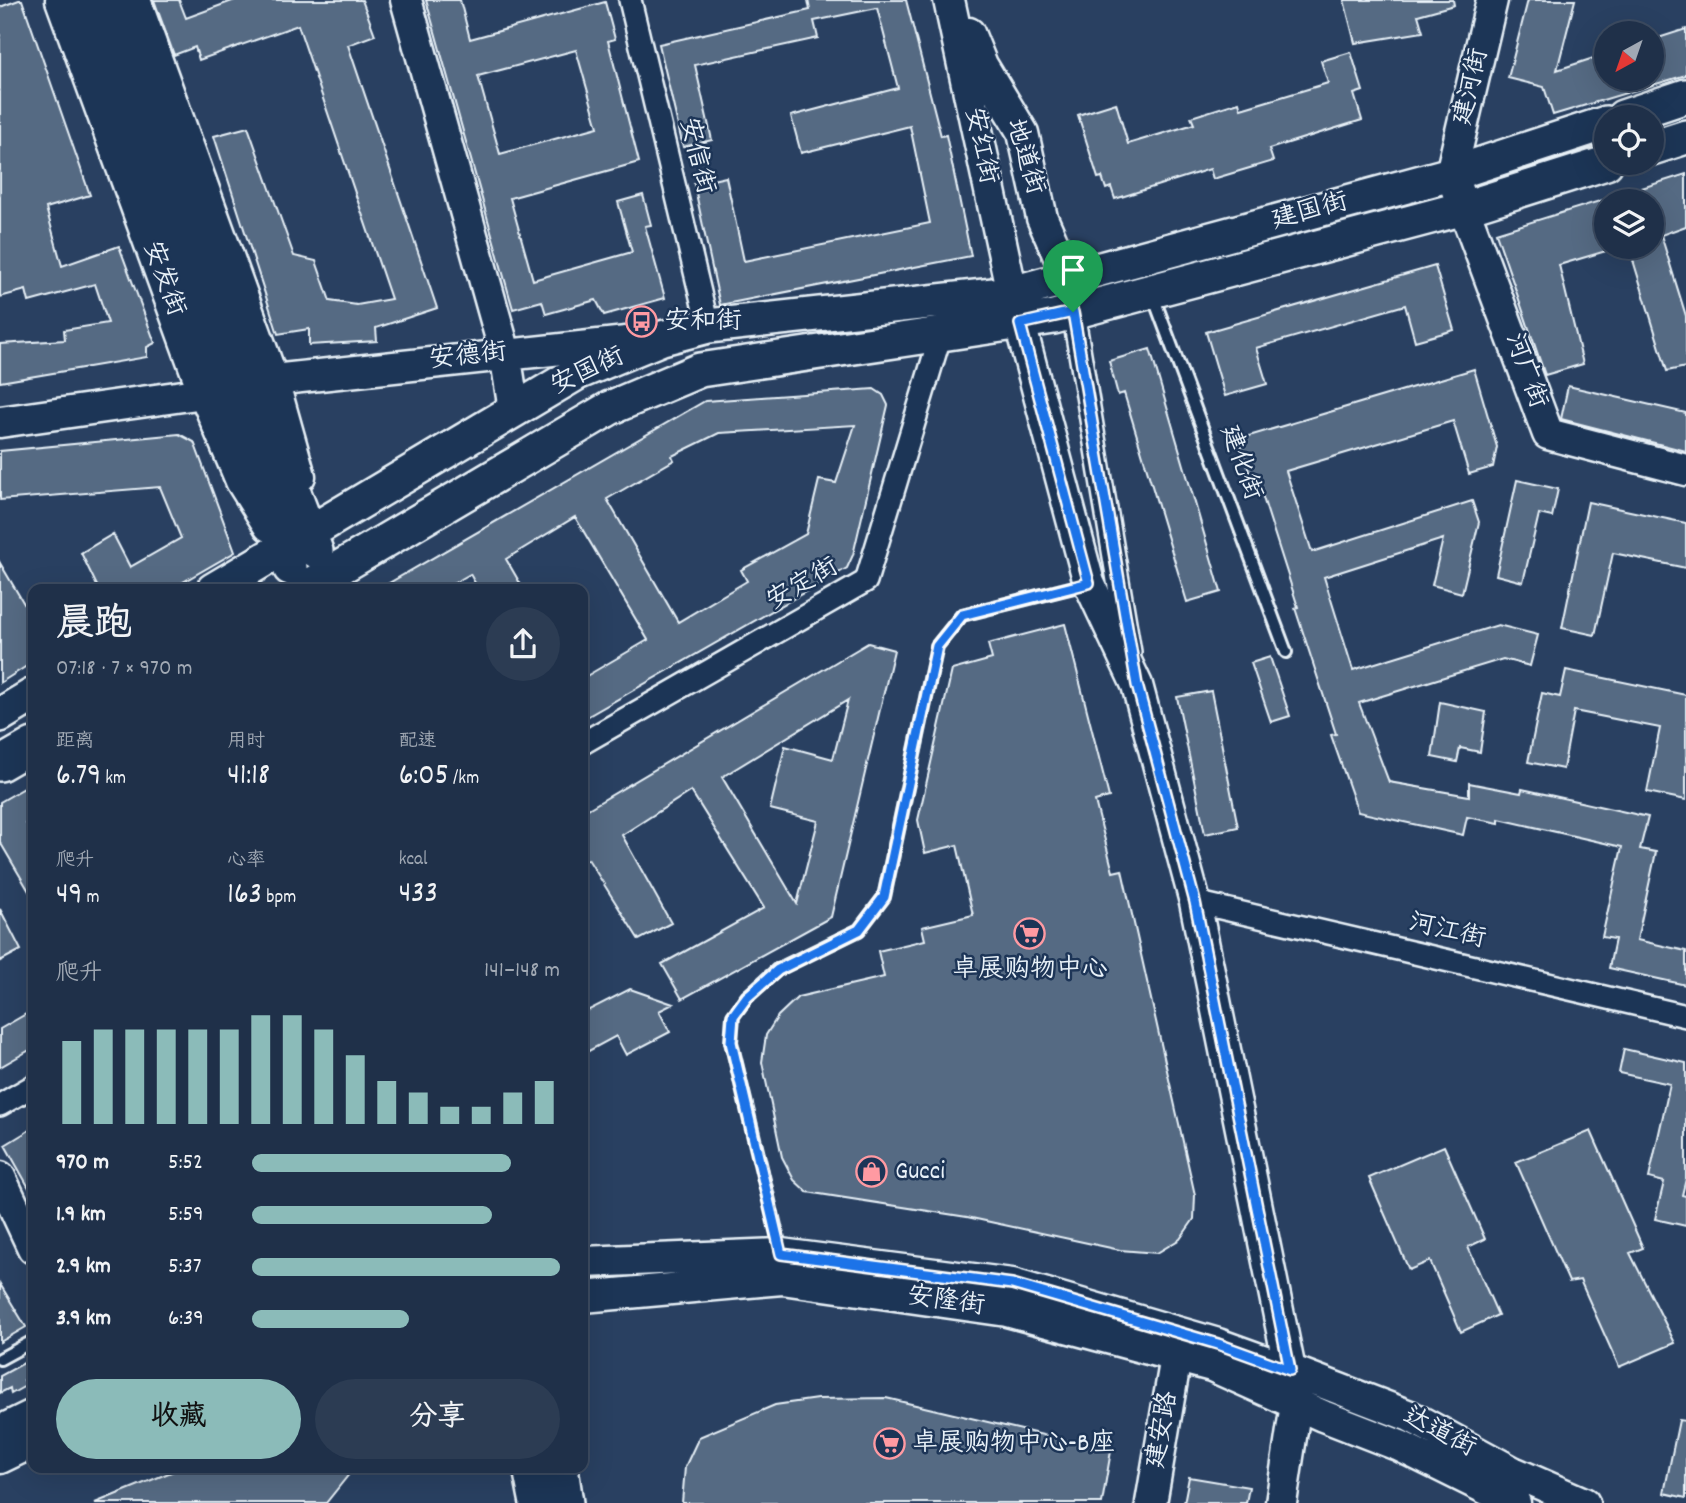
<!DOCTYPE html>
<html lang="zh">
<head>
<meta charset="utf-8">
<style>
  body { margin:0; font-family:Dekko,"LXGW WenKai TC",sans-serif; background:#2c3c53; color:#f1f3f6; height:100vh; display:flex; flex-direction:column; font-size:26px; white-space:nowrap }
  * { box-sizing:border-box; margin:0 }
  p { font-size:23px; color:#a1a9b4 }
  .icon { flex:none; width:38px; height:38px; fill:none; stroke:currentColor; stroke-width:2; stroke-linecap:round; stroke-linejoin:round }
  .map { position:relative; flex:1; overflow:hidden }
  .sheet { position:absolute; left:28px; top:584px; width:560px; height:889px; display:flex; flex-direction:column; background:#1f3049; border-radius:14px; box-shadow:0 7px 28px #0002,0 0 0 2px #3c4b61 }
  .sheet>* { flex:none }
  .needle { width:46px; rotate:220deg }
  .buttons { position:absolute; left:1594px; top:21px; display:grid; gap:14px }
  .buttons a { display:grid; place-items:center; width:70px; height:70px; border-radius:50%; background:#1f3049; box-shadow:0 7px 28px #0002,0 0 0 2px #3c4b61; font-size:35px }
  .pin { position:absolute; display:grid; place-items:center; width:60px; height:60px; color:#fff; margin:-72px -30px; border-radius:50% 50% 50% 0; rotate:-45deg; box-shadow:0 0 7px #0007 }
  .pin .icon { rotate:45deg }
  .round { display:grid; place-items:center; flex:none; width:74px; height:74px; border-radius:37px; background:#2c3c53 }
  .headline { display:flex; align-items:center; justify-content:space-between; height:119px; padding:0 28px }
  h1 { font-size:38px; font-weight:600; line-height:52px }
  .metrics { display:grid; grid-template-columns:repeat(3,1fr); gap:10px; height:119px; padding:7px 28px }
  .metrics div { display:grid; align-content:center }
  .metrics b { font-size:30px; font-weight:600 }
  .metrics small { font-size:19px; font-weight:400 }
  .metrics p { font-size:19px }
  .chart { height:196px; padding:14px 28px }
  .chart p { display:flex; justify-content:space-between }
  .chart svg { width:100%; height:126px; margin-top:7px; stroke:#8bbbb9; stroke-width:6 }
  .action { display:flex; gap:14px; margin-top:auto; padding:14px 28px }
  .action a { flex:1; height:80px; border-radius:42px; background:#8bbbb9; color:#111; font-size:28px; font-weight:600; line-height:80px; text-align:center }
  .action a+a { background:#2c3c53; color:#f1f3f6 }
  ul { padding:0 28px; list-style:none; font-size:23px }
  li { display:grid; grid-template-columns:112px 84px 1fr; align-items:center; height:52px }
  li i { height:18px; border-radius:9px; background:#8bbbb9 }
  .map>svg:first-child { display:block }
  .building { fill:#556a83; stroke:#e8f1f8; stroke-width:2; fill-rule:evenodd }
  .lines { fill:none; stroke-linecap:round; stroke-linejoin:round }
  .lane-casing { stroke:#e8f1f8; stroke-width:16 }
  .street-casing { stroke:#e8f1f8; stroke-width:26 }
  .secondary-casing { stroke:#e8f1f8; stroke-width:35 }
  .primary-casing { stroke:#e8f1f8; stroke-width:38 }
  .highway-casing { stroke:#e8f1f8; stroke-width:44 }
  .lane { stroke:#1d3557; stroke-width:10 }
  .street { stroke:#1d3557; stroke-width:21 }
  .secondary { stroke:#1d3557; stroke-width:30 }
  .primary { stroke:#1d3557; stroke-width:33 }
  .highway { stroke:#1d3557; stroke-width:38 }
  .route-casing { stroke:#fff; stroke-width:14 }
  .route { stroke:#1a73e8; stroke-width:9 }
  .labels { text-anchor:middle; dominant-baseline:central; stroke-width:5; stroke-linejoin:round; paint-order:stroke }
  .street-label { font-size:26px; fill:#e8f1f8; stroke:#1d3557 }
  .poi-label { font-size:26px; fill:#e8f1f8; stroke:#1d3557; text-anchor:start }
</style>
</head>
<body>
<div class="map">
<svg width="1686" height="1503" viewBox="0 0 1686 1503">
  <rect width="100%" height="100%" fill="#294061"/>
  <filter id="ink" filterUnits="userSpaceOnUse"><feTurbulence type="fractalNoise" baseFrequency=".0143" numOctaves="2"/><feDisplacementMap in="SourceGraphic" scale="14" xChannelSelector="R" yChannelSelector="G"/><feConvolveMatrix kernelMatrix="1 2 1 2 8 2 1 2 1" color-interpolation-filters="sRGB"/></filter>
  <g filter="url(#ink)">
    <path class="building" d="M19 0H22L90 195 46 208 62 266 119 246 155 343 147 347V357L0 382V344L65 340 64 330 108 323 95 284 29 302 26 290 0 297V7Z
      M154 0H179L186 18 235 0H362L375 35 348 45 437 308 376 328 377 341 309 345V329L278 334 214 136 248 127 294 256 316 261 330 301 357 305 391 299 298 25 199 60 195 47 174 55Z
      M426 0H460L470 39 605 2 615 39 608 41 639 162 510 198 533 280 632 252 618 202 643 195 651 225 645 226 665 298 604 315 596 300 546 314 542 301 513 309ZM576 50 598 127 500 154 478 76Z
      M808 0H906L941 136 946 135 971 256 720 305 694 184 726 177 744 261 930 223 910 126 801 153 791 116 898 88 877 8 814 21 818 38 695 65 712 140 683 147 659 44 810 10Z
      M1344 0H1453L1454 5 1418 15 1423 32 1355 43Z
      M1528 0H1575L1557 70 1606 54V79H1652V40L1686 29V75L1553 115 1544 87 1508 78Z
      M1351 52 1363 91 1354 94 1362 120 1269 149 1273 161 1213 179 1210 169 1115 199 1111 187 1106 189 1102 177 1098 178 1078 115 1116 103 1128 144 1194 124 1191 117 1239 102 1241 109 1328 83 1321 61Z
      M1686 174V226L1661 235 1686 316V367L1667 371 1629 247H1652V201H1611L1610 198Z
      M1606 199V251L1559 265 1583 364 1545 375 1496 233Z
      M1435 266 1454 330 1415 341 1405 305 1256 348 1267 384 1225 396 1206 332Z
      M1150 349 1221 592 1187 602 1124 393 1118 395 1109 361Z
      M1474 369 1497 447 1493 467 1469 474 1453 421 1286 471 1312 552 1472 501 1479 522 1462 593 1432 585 1443 539 1324 577 1353 670 1498 625 1538 635 1530 666 1503 659 1359 703 1389 782 1469 796V783L1521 793 1522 789 1648 817 1640 849 1656 852 1637 940 1686 951V985L1609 968 1615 939 1602 937 1622 847 1499 819V823L1467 817 1463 835 1358 812 1331 735 1336 734 1295 608 1298 607 1257 479 1252 481 1239 439Z
      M1568 386 1686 413V451L1561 419Z
      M874 389 883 395 888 405 853 555 847 568 583 719V678L648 640 575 517 506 559 524 590H479L470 574 442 590H377L705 401ZM855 425 836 483 819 480 806 534 741 570 747 581 678 622 607 499 674 460 672 456 719 433Z
      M179 434 194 442 235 552 169 590H99L81 553 113 534 130 567 181 538 160 487 0 500V451Z
      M1517 480 1558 489 1552 517 1539 514 1523 582 1496 575Z
      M1588 502 1686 523V568L1613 553 1595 635 1562 628Z
      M0 563 33 619V662L0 683Z
      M1065 624 1109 797 1095 801 1113 872 1122 870 1195 1195 1194 1219 1180 1239 1157 1253 1120 1250 967 1217 807 1192 794 1180 782 1157 762 1062 766 1035 778 1016 798 997 884 977 878 951 925 940 922 927 973 915 957 845 925 853 918 820 952 670 992 659 988 644Z
      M868 643 894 650 831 917 682 999 662 964 764 908 691 791 622 835 671 923 639 940 588 859 583 862V812ZM848 700 833 759 785 746 770 809 818 821 797 904 722 777Z
      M1270 657 1290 716 1271 722 1251 663Z
      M1566 670 1686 695V800L1647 792 1660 728 1574 711 1563 769 1528 762 1542 693 1560 697Z
      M1211 691 1238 827 1205 834 1177 697Z
      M1440 702 1486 712 1480 752 1460 748 1457 762 1432 757Z
      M33 783V818L26 823 33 836V898L0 842V802Z
      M0 909 21 950 0 961Z
      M630 989 673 1004 659 1011 670 1032 626 1055 616 1036 583 1054V1013Z
      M33 1010V1048L0 1067V1029Z
      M1624 1049 1686 1063V1179L1682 1195 1686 1196V1226L1655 1219 1664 1182 1649 1178 1670 1084 1619 1073Z
      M33 1128V1195L5 1145Z
      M1591 1131 1643 1248 1630 1253 1675 1343 1619 1367 1580 1280 1569 1282 1516 1162Z
      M1444 1146 1485 1239 1468 1247 1498 1315 1461 1332 1430 1261 1409 1270 1369 1178Z
      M0 1284 26 1327 0 1342Z
      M33 1358V1375L24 1380 27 1385 11 1394 10 1388 0 1393V1376Z
      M886 1398 1111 1451 1102 1503H682L685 1467 699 1437 775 1405 817 1399Z
      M1679 1420 1686 1421V1498L1664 1493Z
      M181 1468H354L326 1503H95Z
      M1189 1477 1249 1487 1246 1503H1184Z"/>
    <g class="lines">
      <defs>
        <path id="lane" d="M1153 296 1286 652
          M781 1251 731 1042 733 1016 747 997 777 970 859 930 884 897 937 646 962 615 1086 584
          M0 1359 33 1341"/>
        <path id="street" d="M630 0 708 326
          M1073 312 1130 652
          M583 743 866 581 940 337
          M1195 902 1686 1016
          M0 1105 33 1086"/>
        <path id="secondary" d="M61 0 204 393 241 481 269 526
          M135 0 273 380 300 476
          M406 0 505 353 514 410
          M949 0 1012 293
          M1492 0 1451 174 1548 434 1686 470
          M969 33 982 65 1023 133 1042 218 1068 277
          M1020 324 1089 583 1137 685 1195 902 1290 1370
          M273 380 645 340
          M0 422 204 393
          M0 1177 33 1248
          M583 1262 781 1254 1012 1284 1218 1344 1290 1370 1410 1416 1513 1472 1584 1503
          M583 1297 782 1279 1007 1311 1212 1366 1323 1416 1400 1446 1515 1503
          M0 1431 33 1415
          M0 1458 33 1442
          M1151 1503 1176 1357
          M1281 1503 1296 1404"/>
        <path id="primary" d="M1623 117 1686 96
          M1652 148 1686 137
          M263 411 316 551
          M237 422 269 500 290 568
          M213 590 577 373 662 338 708 326 1012 293 1451 174 1606 123
          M302 590 610 408 700 370 1054 317 1464 208 1606 163
          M0 715 33 695
          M0 764 33 745
          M530 1468 537 1503
          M561 1468 566 1503"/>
        <path id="highway" d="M82 0 237 422
          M113 0 263 411"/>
      </defs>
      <use href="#lane" class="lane-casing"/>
      <use href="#street" class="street-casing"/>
      <use href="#secondary" class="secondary-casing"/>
      <use href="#primary" class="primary-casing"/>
      <use href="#highway" class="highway-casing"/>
      <use href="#lane" class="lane"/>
      <use href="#street" class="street"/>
      <use href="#secondary" class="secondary"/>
      <use href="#primary" class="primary"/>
      <use href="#highway" class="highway"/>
    </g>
  </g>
  <g class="lines" filter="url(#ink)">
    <defs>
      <path id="route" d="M1073 312 1137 685 1195 902 1290 1370 1218 1344 1012 1284 781 1254 731 1042 733 1016 747 997 778 970 859 930 884 897 937 646 962 615 1089 583 1020 324Z"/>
    </defs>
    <use href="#route" class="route-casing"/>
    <use href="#route" class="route"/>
  </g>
  <defs>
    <symbol id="bus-ring" viewBox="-11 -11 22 22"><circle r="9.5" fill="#1d3557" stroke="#ff9aa2" stroke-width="1.5"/><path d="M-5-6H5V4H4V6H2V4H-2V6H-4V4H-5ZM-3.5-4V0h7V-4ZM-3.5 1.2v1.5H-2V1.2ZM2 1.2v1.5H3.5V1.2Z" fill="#ff9aa2"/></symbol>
    <symbol id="supermarket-ring" viewBox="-11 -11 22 22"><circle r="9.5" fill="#1d3557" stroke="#ff9aa2" stroke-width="1.5"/><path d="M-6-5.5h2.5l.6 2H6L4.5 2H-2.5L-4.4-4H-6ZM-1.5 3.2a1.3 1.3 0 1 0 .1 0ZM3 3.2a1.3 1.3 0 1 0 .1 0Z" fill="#ff9aa2"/></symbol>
    <symbol id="shop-ring" viewBox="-11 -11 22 22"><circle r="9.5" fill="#1d3557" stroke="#ff9aa2" stroke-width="1.5"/><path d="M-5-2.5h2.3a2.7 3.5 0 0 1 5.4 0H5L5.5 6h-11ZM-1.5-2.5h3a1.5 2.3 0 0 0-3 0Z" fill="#ff9aa2"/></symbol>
  </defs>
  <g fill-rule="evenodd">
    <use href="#bus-ring" x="624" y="304" width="35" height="35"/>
    <use href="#supermarket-ring" x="1012" y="916" width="35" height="35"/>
    <use href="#shop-ring" x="854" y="1154" width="35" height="35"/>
    <use href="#supermarket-ring" x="872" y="1426" width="35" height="35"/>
  </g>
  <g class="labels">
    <g class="street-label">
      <text transform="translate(1472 87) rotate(-77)">建河街</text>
      <text transform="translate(980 146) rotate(78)">安红街</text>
      <text transform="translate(696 156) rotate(76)">安信街</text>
      <text transform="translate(1024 157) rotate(73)">地道街</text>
      <text transform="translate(1310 212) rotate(-15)">建国街</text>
      <text transform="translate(163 279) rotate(70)">安发街</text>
      <text transform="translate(468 357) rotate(-6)">安德街</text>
      <text transform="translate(1525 371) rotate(70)">河广街</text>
      <text transform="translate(588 372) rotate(-25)">安国街</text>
      <text transform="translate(1240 463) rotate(70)">建化街</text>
      <text transform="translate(803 585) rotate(-30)">安定街</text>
      <text transform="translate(1447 932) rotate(13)">河江街</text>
      <text transform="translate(946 1302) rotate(8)">安隆街</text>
      <text transform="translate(1163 1430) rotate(-80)">建安路</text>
      <text transform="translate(1439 1433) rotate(27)">达道街</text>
    </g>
    <g class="poi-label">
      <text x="664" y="322">安和街</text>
      <text x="1030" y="970" text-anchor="middle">卓展购物中心</text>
      <text x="895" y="1172">Gucci</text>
      <text x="912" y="1444">卓展购物中心-B座</text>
    </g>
  </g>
</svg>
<div class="buttons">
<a><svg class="needle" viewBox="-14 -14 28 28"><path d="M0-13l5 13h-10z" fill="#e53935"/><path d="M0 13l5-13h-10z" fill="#a1a9b4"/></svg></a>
<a><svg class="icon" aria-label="locate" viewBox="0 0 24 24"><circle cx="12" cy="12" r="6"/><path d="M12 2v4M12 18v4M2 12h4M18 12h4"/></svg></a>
<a><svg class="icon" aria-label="layers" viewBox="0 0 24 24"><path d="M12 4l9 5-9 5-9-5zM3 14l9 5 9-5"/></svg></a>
</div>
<div class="pin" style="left:1073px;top:312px;background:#1e9e55"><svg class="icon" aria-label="arrive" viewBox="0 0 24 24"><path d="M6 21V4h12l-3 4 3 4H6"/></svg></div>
<section class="sheet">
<div class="headline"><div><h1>晨跑</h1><p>07:18 · 7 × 970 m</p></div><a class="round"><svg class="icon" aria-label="share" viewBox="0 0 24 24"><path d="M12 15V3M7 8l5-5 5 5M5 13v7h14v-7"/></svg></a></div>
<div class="metrics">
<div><p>距离</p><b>6.79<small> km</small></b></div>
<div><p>用时</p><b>41:18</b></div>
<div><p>配速</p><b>6:05<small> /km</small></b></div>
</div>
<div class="metrics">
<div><p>爬升</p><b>49<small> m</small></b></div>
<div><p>心率</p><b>163<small> bpm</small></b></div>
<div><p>kcal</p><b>433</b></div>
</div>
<div class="chart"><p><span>爬升</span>141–148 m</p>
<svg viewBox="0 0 160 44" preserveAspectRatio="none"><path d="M5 44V15M15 44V11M25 44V11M35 44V11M45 44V11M55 44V11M65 44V6M75 44V6M85 44V11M95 44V20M105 44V29M115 44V33M125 44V38M135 44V38M145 44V33M155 44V29"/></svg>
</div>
<ul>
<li><b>970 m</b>5:52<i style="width:84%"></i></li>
<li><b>1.9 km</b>5:59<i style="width:78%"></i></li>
<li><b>2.9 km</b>5:37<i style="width:100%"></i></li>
<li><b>3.9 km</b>6:39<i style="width:51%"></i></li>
</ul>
<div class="action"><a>收藏</a><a>分享</a></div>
</section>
</div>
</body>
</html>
